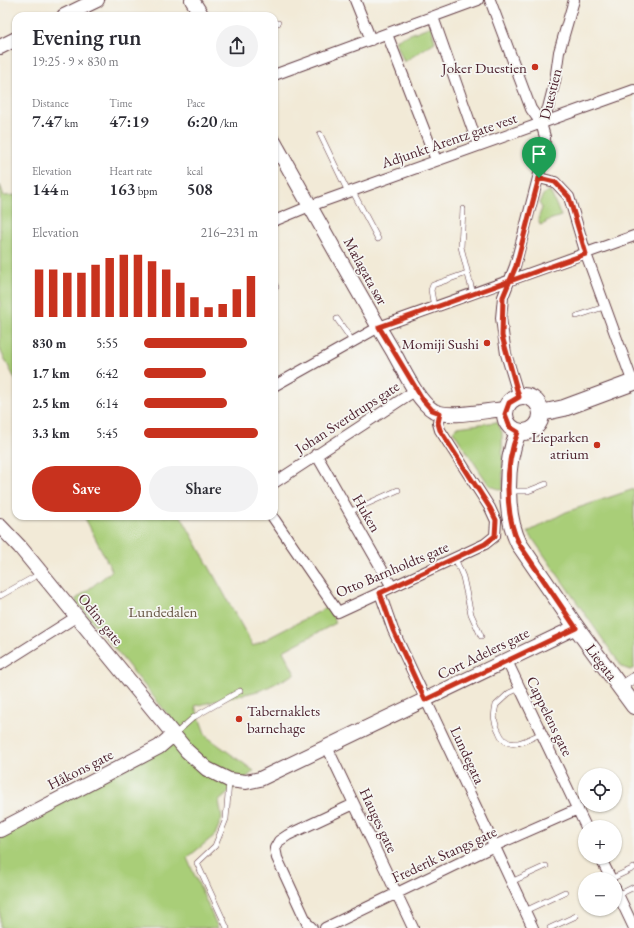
<!DOCTYPE html>
<html lang="en">
<head>
<meta charset="utf-8">
<style>
  body { margin:0; font-family:"EB Garamond",serif; background:#f2f2f3; color:#2b2b33; height:100vh; display:flex; flex-direction:column; font-size:15px; white-space:nowrap }
  * { box-sizing:border-box; margin:0 }
  p { font-size:13px; color:#7c7c81 }
  .icon { flex:none; width:22px; height:22px; fill:none; stroke:currentColor; stroke-width:2; stroke-linecap:round; stroke-linejoin:round }
  .map { position:relative; flex:1; overflow:hidden }
  .drawer { position:absolute; left:12px; top:12px; width:266px; height:508px; display:flex; flex-direction:column; background:#fff; border-radius:12px; box-shadow:0 1px 3px #0004 }
  .drawer>* { flex:none }
  .tools { position:absolute; left:578px; top:768px; display:grid; gap:8px }
  .tools a { display:grid; place-items:center; width:44px; height:44px; border-radius:50%; background:#fff; box-shadow:0 1px 3px #0004; font-size:20px }
  .pin { position:absolute; display:grid; place-items:center; width:34px; height:34px; color:#fff; margin:-41px -17px; border-radius:50% 50% 50% 0; rotate:-45deg; box-shadow:0 0 4px #0007 }
  .pin .icon { rotate:45deg }
  .round { display:grid; place-items:center; flex:none; width:42px; height:42px; border-radius:21px; background:#f2f2f3 }
  .summary { display:flex; align-items:center; justify-content:space-between; height:68px; padding:0 20px }
  h1 { font-size:22px; font-weight:600; line-height:30px }
  .stats { display:grid; grid-template-columns:repeat(3,1fr); gap:6px; height:68px; padding:4px 20px }
  .stats div { display:grid; align-content:center }
  .stats b { font-size:17px; font-weight:600 }
  .stats small { font-size:11px; font-weight:400 }
  .stats p { font-size:11px }
  .chart { height:112px; padding:8px 20px }
  .chart p { display:flex; justify-content:space-between }
  .chart svg { width:100%; height:72px; margin-top:4px; stroke:#c8321e; stroke-width:6 }
  .cta { display:flex; gap:8px; margin-top:auto; padding:8px 20px }
  .cta a { flex:1; height:46px; border-radius:24px; background:#c8321e; color:#fff; font-size:16px; font-weight:600; line-height:46px; text-align:center }
  .cta a+a { background:#f2f2f3; color:#2b2b33 }
  ul { padding:0 20px; list-style:none; font-size:13px }
  li { display:grid; grid-template-columns:64px 48px 1fr; align-items:center; height:30px }
  li i { height:10px; border-radius:5px; background:#c8321e }
  .map>svg:first-child { display:block }
  .green { fill:#a9ce78; stroke:#7a7652 }
  .lines { fill:none; stroke-linecap:round; stroke-linejoin:round }
  .lane-casing { stroke:#633d45; stroke-width:6 }
  .street-casing { stroke:#633d45; stroke-width:12 }
  .secondary-casing { stroke:#633d45; stroke-width:16 }
  .primary-casing { stroke:#633d45; stroke-width:18 }
  .lane { stroke:#fff; stroke-width:5 }
  .street { stroke:#fff; stroke-width:10 }
  .secondary { stroke:#fff; stroke-width:14 }
  .primary { stroke:#fff; stroke-width:16 }
  .route-casing { stroke:#fff; stroke-width:8 }
  .route { stroke:#c8321e; stroke-width:5 }
  .poi-dot { fill:#c8321e; stroke:#f6f6f2; stroke-width:1.5 }
  .labels { text-anchor:middle; dominant-baseline:central; stroke-width:3.5; stroke-linejoin:round; paint-order:stroke }
  .poi-label { font-size:15px; fill:#4a1f2b; stroke:#f6f6f2; text-anchor:end }
  .street-label { font-size:15px; fill:#4a1f2b; stroke:#f6f6f2 }
  .park-label { font-size:15px; fill:#665442; stroke:#f6f6f2 }
</style>
</head>
<body>
<div class="map">
<svg width="634" height="928" viewBox="0 0 634 928">
  <rect width="100%" height="100%" fill="#f6f6f2"/>
  <filter id="ink" filterUnits="userSpaceOnUse"><feTurbulence type="fractalNoise" baseFrequency=".025" numOctaves="2"/><feDisplacementMap in="SourceGraphic" scale="8" xChannelSelector="R" yChannelSelector="G"/><feConvolveMatrix kernelMatrix="1 2 1 2 8 2 1 2 1" color-interpolation-filters="sRGB"/></filter>
  <filter id="wash" filterUnits="userSpaceOnUse"><feTurbulence type="fractalNoise" baseFrequency=".012" numOctaves="4" result="noise"/><feDisplacementMap in="SourceGraphic" scale="16" xChannelSelector="R" yChannelSelector="G"/><feGaussianBlur stdDeviation="0.9" result="paint"/><feColorMatrix in="noise" values="0 0 0 0 0 0 0 0 0 0 0 0 0 0 0 0 0 1.4 0 .05"/><feComposite in="paint" operator="in"/></filter>
  <g filter="url(#wash)">
    <rect width="100%" height="100%" fill="#f2ead7"/>
    <path class="green" d="M431 26 435 42 404 62 395 40Z
      M0 185 4 196 16 195V381L0 350Z
      M547 191H550L561 216 546 221V223L540 225 538 219 542 208 539 203 543 195Z
      M497 422 502 432 503 491 489 485 453 431 457 427Z
      M634 489V668L630 670 622 667 528 532 566 512Z
      M84 516H181L253 646 328 607 336 623 283 651 295 674 262 690 195 706 206 736 254 771 219 801 222 818 215 835 187 858 218 928H0V838L183 733 75 600 112 571Z"/>
  </g>
  <g filter="url(#ink)">
    <g class="lines">
      <defs>
        <path id="lane" d="M274 23H278
          M320 134 348 192
          M352 190 378 239
          M463 209 461 247 473 294
          M274 283 276 287
          M434 307 431 290 433 285 467 273
          M577 316 604 307
          M337 319 353 342
          M510 491H528L546 484
          M349 512 398 490
          M455 558 463 577 471 614 481 636
          M0 596 41 573
          M520 688 509 693 496 705C493 716 494 722 499 732 507 753 527 740 542 733
          M175 734 194 717 240 691
          M611 879 634 868
          M511 882 546 866
          M618 895 634 887
          M525 911 565 892
          M227 928 197 863 215 846 226 819 229 782
          M550 928 576 916"/>
        <path id="street" d="M355 0 371 40
          M490 0 531 109 541 123
          M433 17 478 145
          M387 34 436 160
          M274 75 478 0
          M539 178 555 182 569 197 586 254 633 383
          M274 221 310 206 634 90
          M274 386 379 327 634 236
          M519 397 506 354 501 318 503 297 515 266 544 155 545 137 541 123 548 108 555 81 559 52 574 0
          M316 454 392 587
          M274 483 416 390
          M272 516 338 612 485 544 495 536 496 521 490 508 440 430 438 423 440 413
          M380 593 393 630 533 928
          M507 661 586 827
          M0 665 76 617
          M620 687 634 678
          M327 747 413 928
          M600 857 611 879
          M615 888 634 928
          M312 928 307 923 277 858 275 848 279 841 288 835 354 804
          M325 928 494 846 578 809"/>
        <path id="secondary" d="M192 0 202 16
          M64 16 97 0
          M0 47 16 39
          M274 142C314 213 353 284 394 353 403 369 418 402 434 411 449 419 487 410 506 409
          M0 526 20 547 187 751 207 769 229 780 246 782 260 779 576 627
          M0 830 159 747 173 735"/>
        <path id="primary" d="M505 414a18 18 0 1 1 36 0a18 18 0 1 1-36 0Z
          M541 413 564 408 634 382
          M518 432C505 462 504 514 519 544L576 627 634 706"/>
      </defs>
      <use href="#lane" class="lane-casing"/>
      <use href="#street" class="street-casing"/>
      <use href="#secondary" class="secondary-casing"/>
      <use href="#primary" class="primary-casing"/>
      <use href="#lane" class="lane"/>
      <use href="#street" class="street"/>
      <use href="#secondary" class="secondary"/>
      <use href="#primary" class="primary"/>
    </g>
  </g>
  <g class="lines" filter="url(#ink)">
    <defs>
      <path id="route" d="M539 178 516 266 503 297 502 336 519 397 509 403 505 414 510 427 518 432C505 463 504 514 519 544L576 628 425 700 393 630 380 593 485 544 495 536 496 520 490 508 440 430 438 423 440 413 432 410 423 400 379 327 473 294C511 281 548 267 586 254L569 197 555 182 539 178"/>
    </defs>
    <use href="#route" class="route-casing"/>
    <use href="#route" class="route"/>
  </g>
  <g class="poi-dot">
    <circle cx="535" cy="67" r="4"/>
    <circle cx="487" cy="343" r="4"/>
    <circle cx="597" cy="445" r="4"/>
    <circle cx="239" cy="719" r="4"/>
  </g>
  <g class="labels">
    <g class="poi-label">
      <text x="527" y="67">Joker Duestien</text>
      <text x="479" y="343">Momiji Sushi</text>
      <text x="589" y="436">Lieparken<tspan x="589" dy="17">atrium</tspan></text>
      <text x="247" y="710" text-anchor="start">Tabernaklets<tspan x="247" dy="17">barnehage</tspan></text>
    </g>
    <g class="street-label">
      <text transform="translate(550 94) rotate(-76)">Duestien</text>
      <text transform="translate(449 140) rotate(-19)">Adjunkt Arentz gate vest</text>
      <text transform="translate(366 271) rotate(61)">Mælagata sør</text>
      <text transform="translate(347 417) rotate(-33)">Johan Sverdrups gate</text>
      <text transform="translate(367 513) rotate(60)">Huken</text>
      <text transform="translate(392 569) rotate(-23)">Otto Barnholdts gate</text>
      <text transform="translate(101 619) rotate(51)">Odins gate</text>
      <text transform="translate(483 653) rotate(-26)">Cort Adelers gate</text>
      <text transform="translate(602 662) rotate(53)">Liegata</text>
      <text transform="translate(550 716) rotate(64)">Cappelens gate</text>
      <text transform="translate(468 755) rotate(65)">Lundegata</text>
      <text transform="translate(80 769) rotate(-27)">Håkons gate</text>
      <text transform="translate(379 820) rotate(65)">Hauges gate</text>
      <text transform="translate(444 854) rotate(-25)">Frederik Stangs gate</text>
    </g>
    <g class="park-label">
      <text x="163" y="611">Lundedalen</text>
    </g>
  </g>
</svg>
<div class="tools">
<a><svg class="icon" aria-label="locate" viewBox="0 0 24 24"><circle cx="12" cy="12" r="6"/><path d="M12 2v4M12 18v4M2 12h4M18 12h4"/></svg></a>
<a>+</a>
<a>−</a>
</div>
<div class="pin" style="left:539px;top:178px;background:#1e9e55"><svg class="icon" aria-label="arrive" viewBox="0 0 24 24"><path d="M6 21V4h12l-3 4 3 4H6"/></svg></div>
<section class="drawer">
<div class="summary"><div><h1>Evening run</h1><p>19:25 · 9 × 830 m</p></div><a class="round"><svg class="icon" aria-label="share" viewBox="0 0 24 24"><path d="M12 15V3M7 8l5-5 5 5M5 13v7h14v-7"/></svg></a></div>
<div class="stats">
<div><p>Distance</p><b>7.47<small> km</small></b></div>
<div><p>Time</p><b>47:19</b></div>
<div><p>Pace</p><b>6:20<small> /km</small></b></div>
</div>
<div class="stats">
<div><p>Elevation</p><b>144<small> m</small></b></div>
<div><p>Heart rate</p><b>163<small> bpm</small></b></div>
<div><p>kcal</p><b>508</b></div>
</div>
<div class="chart"><p><span>Elevation</span>216–231 m</p>
<svg viewBox="0 0 160 44" preserveAspectRatio="none"><path d="M5 44V15M15 44V15M25 44V17M35 44V17M45 44V12M55 44V8M65 44V6M75 44V6M85 44V10M95 44V15M105 44V23M115 44V32M125 44V38M135 44V36M145 44V27M155 44V19"/></svg>
</div>
<ul>
<li><b>830 m</b>5:55<i style="width:90%"></i></li>
<li><b>1.7 km</b>6:42<i style="width:54%"></i></li>
<li><b>2.5 km</b>6:14<i style="width:73%"></i></li>
<li><b>3.3 km</b>5:45<i style="width:100%"></i></li>
</ul>
<div class="cta"><a>Save</a><a>Share</a></div>
</section>
</div>
</body>
</html>
